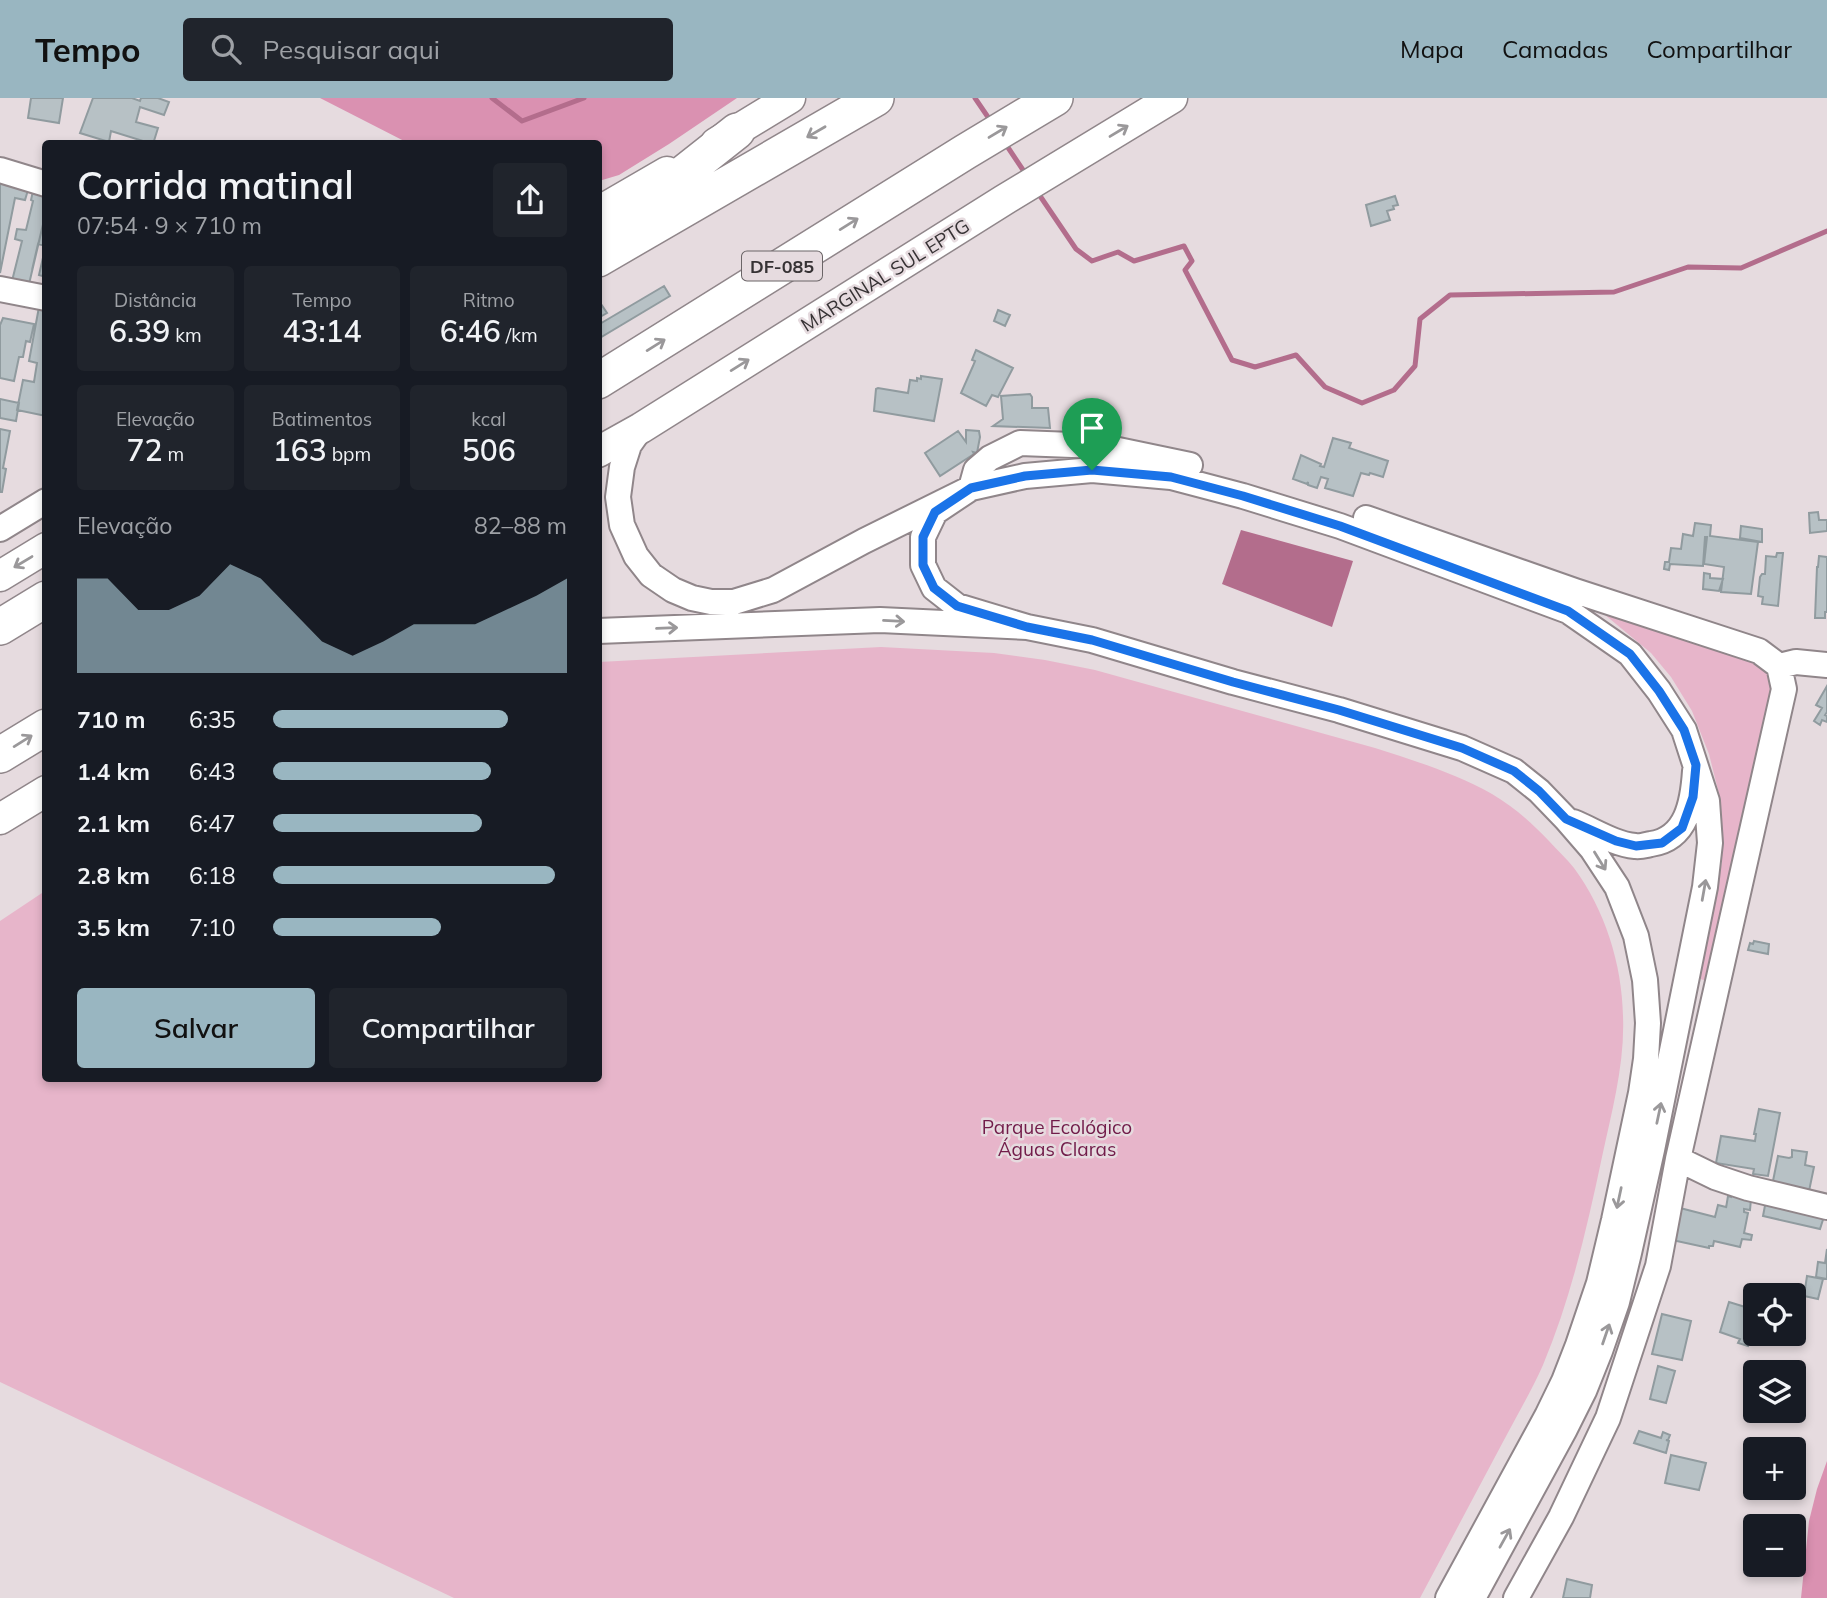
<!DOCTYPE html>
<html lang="pt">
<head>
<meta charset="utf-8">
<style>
  body { margin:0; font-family:Mulish,sans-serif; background:#20242c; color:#f1f3f6; height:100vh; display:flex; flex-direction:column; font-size:26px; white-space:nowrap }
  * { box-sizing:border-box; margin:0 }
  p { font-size:23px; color:#9ea1a6 }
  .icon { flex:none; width:38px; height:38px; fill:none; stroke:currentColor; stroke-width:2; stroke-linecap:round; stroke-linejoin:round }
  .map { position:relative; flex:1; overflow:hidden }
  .panel { position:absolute; left:42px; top:42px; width:560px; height:942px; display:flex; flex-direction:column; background:#171b24; border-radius:7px; box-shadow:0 4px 10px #0003 }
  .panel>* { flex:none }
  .tools { position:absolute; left:1743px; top:1185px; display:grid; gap:14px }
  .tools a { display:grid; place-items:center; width:63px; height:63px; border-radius:7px; background:#171b24; box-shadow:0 4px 10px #0003; font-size:35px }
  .pin { position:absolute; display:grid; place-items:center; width:60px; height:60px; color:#fff; margin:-72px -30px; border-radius:50% 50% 50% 0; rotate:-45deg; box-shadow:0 0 7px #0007 }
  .pin .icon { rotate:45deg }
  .round { display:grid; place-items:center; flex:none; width:74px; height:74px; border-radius:7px; background:#20242c }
  .headline { display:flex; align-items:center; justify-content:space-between; height:119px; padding:0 35px }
  h1 { font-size:38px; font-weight:600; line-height:52px }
  .stats { display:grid; grid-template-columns:repeat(3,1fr); gap:10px; height:119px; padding:7px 35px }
  .stats div { display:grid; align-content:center; border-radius:7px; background:#20242c; text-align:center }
  .stats b { font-size:30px; font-weight:600 }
  .stats small { font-size:19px; font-weight:400 }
  .stats p { font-size:19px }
  .chart { height:196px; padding:14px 35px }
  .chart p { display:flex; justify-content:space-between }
  .chart svg { width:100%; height:126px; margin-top:7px; fill:#99b6c1; opacity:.7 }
  .button { display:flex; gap:14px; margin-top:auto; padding:14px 35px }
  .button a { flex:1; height:80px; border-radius:7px; background:#99b6c1; color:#111; font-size:28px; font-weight:600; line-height:80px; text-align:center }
  .button a+a { background:#20242c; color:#f1f3f6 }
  ul { padding:0 35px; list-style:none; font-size:23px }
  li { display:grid; grid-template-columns:112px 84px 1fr; align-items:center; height:52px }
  li i { height:18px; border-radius:9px; background:#99b6c1 }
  header { display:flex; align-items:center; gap:42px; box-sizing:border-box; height:98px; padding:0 35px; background:#99b6c1; color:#111 }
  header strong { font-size:33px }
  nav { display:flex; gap:38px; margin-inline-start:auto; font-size:24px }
  .search { width:490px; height:63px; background:#20242c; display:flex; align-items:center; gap:18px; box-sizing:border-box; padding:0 24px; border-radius:7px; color:#9ea1a6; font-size:26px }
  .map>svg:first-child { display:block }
  .green { fill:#e7b5ca }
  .forest { fill:#da91b1 }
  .water { fill:#b36d8c }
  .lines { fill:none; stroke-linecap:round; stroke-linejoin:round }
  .stream { stroke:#b36d8c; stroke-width:5 }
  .building { fill:#b7c1c5; stroke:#909b9f; stroke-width:2 }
  .minor-casing { stroke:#90868a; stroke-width:28 }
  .major-casing { stroke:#90868a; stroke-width:33 }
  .highway-casing { stroke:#90868a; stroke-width:38 }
  .minor { stroke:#fff; stroke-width:24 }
  .major { stroke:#fff; stroke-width:30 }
  .highway { stroke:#fff; stroke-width:35 }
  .oneway { stroke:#9a989a }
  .route-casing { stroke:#fff; stroke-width:14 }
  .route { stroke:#1a73e8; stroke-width:9 }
  .labels { text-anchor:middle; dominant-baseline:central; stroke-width:5; stroke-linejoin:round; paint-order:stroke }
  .shield { fill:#e6dbdf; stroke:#6b6567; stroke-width:2 }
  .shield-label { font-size:18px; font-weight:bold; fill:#363234 }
  .street-label { font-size:19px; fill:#363234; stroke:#e6dbdf }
  .park-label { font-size:19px; fill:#721c4a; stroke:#e6dbdf }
</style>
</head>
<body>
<header>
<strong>Tempo</strong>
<div class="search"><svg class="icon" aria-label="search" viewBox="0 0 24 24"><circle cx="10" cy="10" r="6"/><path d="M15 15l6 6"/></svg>Pesquisar aqui</div>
<nav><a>Mapa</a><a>Camadas</a><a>Compartilhar</a></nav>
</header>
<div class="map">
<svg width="1827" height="1500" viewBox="0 0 1827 1500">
  <rect width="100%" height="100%" fill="#e6dbdf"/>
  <path class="green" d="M1581 497 1757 555 1781 590 1714 886 1698 880 1722 764 1719 696 1709 656 1692 613 1671 579 1651 555Z
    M881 549 994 555 1045 562 1095 572 1375 650C1415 663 1455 675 1492 696 1514 709 1532 725 1549 743 1557 752 1567 761 1574 770 1605 812 1622 866 1623 918 1625 965 1612 1013 1602 1059 1587 1130 1571 1200 1543 1267 1532 1292 1517 1317 1504 1342 1476 1395 1448 1447 1420 1500H454L0 1284V823L45 793 46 980H598L599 564Z"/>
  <path class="forest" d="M320 0H737L669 46 619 77 599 83 598 46 408 45Z
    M1827 1363V1500H1801L1809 1423 1817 1391Z"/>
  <path class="water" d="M1241 432 1353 463 1332 529 1222 486Z"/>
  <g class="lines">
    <path class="stream" d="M492 0 522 23 584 0
      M975 0 992 25
      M1005 45 1027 78
      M1036 92 1076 151 1092 163 1118 154 1134 163 1184 148 1192 163 1185 172 1232 262 1255 269 1296 257 1325 289 1362 305 1394 292 1415 268 1420 221 1450 197 1614 194 1688 169 1741 170 1827 133"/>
  </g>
  <path class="building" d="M31 0H63L59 25 28 20Z
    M93 0H132L140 3 141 0H158L169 4 164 17 140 9 136 24 158 30 153 46H143V43L111 33 109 44 80 35Z
    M0 83 28 92 25 102 15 100 0 175Z
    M33 93 46 97V114L29 186 12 183 22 143 15 141 17 131 26 132 33 103 31 102Z
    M1395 98 1398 107 1393 108 1394 111 1387 113 1390 122 1371 128 1366 107Z
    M46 114V148L38 146 32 172Z
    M45 151H46V179L39 177Z
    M664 188 670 198 598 241V227Z
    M601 206 607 215 598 220V207Z
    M39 209 46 210V318L17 312 23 282 34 284 37 265 29 263Z
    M39 209 46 210V318L17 312 23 282 34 284 37 265 29 263Z
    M998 212 1010 217 1005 228 994 223Z
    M3 220 34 226 30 244 26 243 23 259H19L14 283 0 280V227Z
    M3 220 34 226 30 244 26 243 23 259H19L14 283 0 280V227Z
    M976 252 1013 270 998 299 992 297 986 308 961 295 973 268 975 263 972 262Z
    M921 278 942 281 934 323 874 313 876 291 878 290 908 295 910 282 917 283V280L921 281Z
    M1030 296 1032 299V310H1048L1050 330 993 328 1003 321 1001 298Z
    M0 301 19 305 16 323 0 320Z
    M0 331 10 333 3 370 6 371 2 394H0Z
    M966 332 979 333 980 339 977 355 973 354 974 356 940 378 925 355 958 333 966 344Z
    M1333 340 1351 345 1349 350 1388 363 1383 379 1370 375 1369 377 1361 375 1353 398 1325 390 1328 381 1321 379 1317 390 1308 387V384L1307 386 1293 381 1301 357 1321 366 1320 368 1324 369Z
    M1818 414 1819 422H1827V433L1810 435 1809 415Z
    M1695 425 1711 427 1710 438 1758 444 1751 496 1721 494 1724 469 1704 466 1707 439H1705L1703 468 1670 466 1669 472 1664 471 1665 464H1669L1671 450 1681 451 1683 436 1693 438Z
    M1741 428 1762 431V444L1740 440Z
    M1777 455H1783L1778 508 1762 506 1763 499 1758 498 1760 479 1762 476H1765L1766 458 1776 459Z
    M1819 458 1827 459V514H1825V520H1815L1817 469H1818Z
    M1704 475 1710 476V480L1723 481 1719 493 1703 491Z
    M1827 588V614L1825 617 1827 618V624L1822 622 1820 627 1814 623 1822 610 1816 607Z
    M1754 843 1769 846 1768 856 1748 852 1750 845 1753 846Z
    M1759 1011 1780 1015 1768 1078 1753 1076 1754 1071 1716 1065 1721 1038 1755 1043 1756 1036H1754Z
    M1792 1052 1807 1054 1805 1067 1814 1069 1808 1098 1771 1093 1778 1058 1789 1060 1792 1059Z
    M1732 1090 1751 1101 1750 1112 1744 1111V1114L1748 1115 1744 1135 1752 1137 1751 1142 1742 1141 1740 1149 1714 1143 1713 1148H1709V1150L1672 1142 1680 1110 1715 1119 1718 1107 1726 1109V1110L1728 1098 1731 1099Z
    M1767 1097 1826 1112 1820 1131 1763 1118Z
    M1827 1151V1181L1816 1179 1818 1164 1825 1165Z
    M1807 1178 1823 1181 1818 1201 1804 1198Z
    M1729 1204 1755 1212V1227L1748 1248 1738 1245 1740 1241 1720 1234Z
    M1662 1216 1691 1223 1682 1262 1652 1256Z
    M1658 1268 1675 1273 1666 1305 1650 1301Z
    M1639 1333 1661 1340 1663 1334 1670 1337 1668 1342H1666L1669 1343 1666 1355 1634 1345Z
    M1671 1357 1706 1365 1699 1392 1665 1385Z
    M1567 1481 1592 1487 1590 1500H1563Z"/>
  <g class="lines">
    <defs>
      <path id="minor" d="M0 72 46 86
        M0 191 46 200
        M641 330 629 347 622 369 618 399 622 427 636 458 651 477 673 492 692 500 711 504H734L773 492 864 443 971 390 1025 378 1092 372 1171 379 1243 398 1340 428 1568 513 1630 556 1659 593 1684 632 1707 703 1710 745 1705 789 1652 1052 1629 1155 1617 1204 1600 1253 1584 1293 1565 1331 1473 1500
        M1366 420 1575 493 1759 553 1779 568 1784 591 1678 1061 1658 1168 1608 1320 1561 1419 1516 1500
        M0 431 46 403
        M1027 529 957 508 934 490 923 467V439L935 414 971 390 976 372 990 360 1020 345 1099 348 1190 367
        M598 533 880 522 1027 529 1092 542 1233 584 1339 612 1462 650 1514 673 1539 693 1566 721 1592 751 1617 789 1636 838 1645 882 1648 925 1646 961 1641 995 1614 1122 1599 1185 1578 1247 1564 1283 1547 1318 1448 1500
        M1779 568 1796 564 1827 567
        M1573 724C1593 732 1614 746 1635 748 1640 749 1646 747 1651 746 1687 741 1693 704 1695 673
        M1678 1061 1715 1079 1748 1090 1827 1109"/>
      <path id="major" d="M716 45 790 0
        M598 114 667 74
        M598 354 641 330 1004 102 1172 0
        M0 478 46 450
        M0 721 46 693"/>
      <path id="highway" d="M608 135 737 33
        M598 161 876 0
        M598 283 965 54 1055 0
        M0 529 46 501
        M0 657 46 629"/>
    </defs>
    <use href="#minor" class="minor-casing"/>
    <use href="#major" class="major-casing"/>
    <use href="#highway" class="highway-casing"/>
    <use href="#minor" class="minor"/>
    <use href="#major" class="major"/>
    <use href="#highway" class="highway"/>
  </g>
  <defs><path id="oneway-shaft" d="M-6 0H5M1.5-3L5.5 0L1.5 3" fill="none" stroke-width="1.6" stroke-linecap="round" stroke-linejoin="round" transform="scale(1.75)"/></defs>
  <g class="oneway">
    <use href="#oneway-shaft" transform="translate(1119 33) rotate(-31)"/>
    <use href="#oneway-shaft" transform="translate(816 34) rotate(150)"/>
    <use href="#oneway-shaft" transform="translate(998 34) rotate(-31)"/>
    <use href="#oneway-shaft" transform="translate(849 126) rotate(-32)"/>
    <use href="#oneway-shaft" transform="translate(656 247) rotate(-32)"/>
    <use href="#oneway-shaft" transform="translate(740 267) rotate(-32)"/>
    <use href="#oneway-shaft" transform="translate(23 464) rotate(149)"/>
    <use href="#oneway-shaft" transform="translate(894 523) rotate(3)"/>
    <use href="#oneway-shaft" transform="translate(667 530) rotate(-2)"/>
    <use href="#oneway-shaft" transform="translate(23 643) rotate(-32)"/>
    <use href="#oneway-shaft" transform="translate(1600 763) rotate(58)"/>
    <use href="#oneway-shaft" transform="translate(1704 792) rotate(-80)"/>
    <use href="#oneway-shaft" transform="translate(1659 1015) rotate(-78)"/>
    <use href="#oneway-shaft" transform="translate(1619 1100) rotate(102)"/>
    <use href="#oneway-shaft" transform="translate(1606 1236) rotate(-71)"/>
    <use href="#oneway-shaft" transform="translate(1505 1440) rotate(-61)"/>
  </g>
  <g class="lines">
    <defs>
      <path id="route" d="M1092 372 1171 379 1243 398 1340 428 1568 513 1630 556 1659 593 1684 632 1696 667 1693 699 1682 730 1662 745 1636 748 1616 743 1566 721 1539 693 1514 673 1462 650 1339 612 1233 584 1092 542 1027 529 957 508 934 490 923 467V439L935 414 971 390 1025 378Z"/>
    </defs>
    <use href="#route" class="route-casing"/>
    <use href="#route" class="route"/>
  </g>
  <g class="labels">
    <rect class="shield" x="742" y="153.5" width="80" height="29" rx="5"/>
    <g class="shield-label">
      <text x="782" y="168">DF-085</text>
    </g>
    <g class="street-label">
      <text transform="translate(885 177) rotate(-32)">MARGINAL SUL EPTG</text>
    </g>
    <g class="park-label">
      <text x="1057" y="1029">Parque Ecológico<tspan x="1057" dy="22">Águas Claras</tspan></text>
    </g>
  </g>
</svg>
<div class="tools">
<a><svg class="icon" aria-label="locate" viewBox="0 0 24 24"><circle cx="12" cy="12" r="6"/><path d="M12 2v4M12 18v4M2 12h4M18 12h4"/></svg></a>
<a><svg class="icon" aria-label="layers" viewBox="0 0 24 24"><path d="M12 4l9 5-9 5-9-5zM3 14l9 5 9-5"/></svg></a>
<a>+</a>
<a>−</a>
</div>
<div class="pin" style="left:1092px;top:372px;background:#1e9e55"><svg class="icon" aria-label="arrive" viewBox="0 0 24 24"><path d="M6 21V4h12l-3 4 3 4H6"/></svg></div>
<section class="panel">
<div class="headline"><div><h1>Corrida matinal</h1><p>07:54 · 9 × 710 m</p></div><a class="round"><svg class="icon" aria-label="share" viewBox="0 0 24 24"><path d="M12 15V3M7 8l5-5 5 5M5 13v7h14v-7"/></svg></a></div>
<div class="stats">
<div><p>Distância</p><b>6.39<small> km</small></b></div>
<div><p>Tempo</p><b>43:14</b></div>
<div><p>Ritmo</p><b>6:46<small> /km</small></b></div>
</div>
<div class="stats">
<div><p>Elevação</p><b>72<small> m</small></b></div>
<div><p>Batimentos</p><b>163<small> bpm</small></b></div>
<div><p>kcal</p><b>506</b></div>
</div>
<div class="chart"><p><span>Elevação</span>82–88 m</p>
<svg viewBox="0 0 160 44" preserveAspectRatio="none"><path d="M0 44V11L10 11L20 22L30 22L40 17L50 6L60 11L70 22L80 33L90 38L100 33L110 27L120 27L130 27L140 22L150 17L160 11V44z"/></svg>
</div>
<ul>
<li><b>710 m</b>6:35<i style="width:80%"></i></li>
<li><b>1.4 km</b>6:43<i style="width:74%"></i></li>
<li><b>2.1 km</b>6:47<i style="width:71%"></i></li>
<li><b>2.8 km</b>6:18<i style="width:96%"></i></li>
<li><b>3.5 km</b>7:10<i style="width:57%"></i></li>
</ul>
<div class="button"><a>Salvar</a><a>Compartilhar</a></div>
</section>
</div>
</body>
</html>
